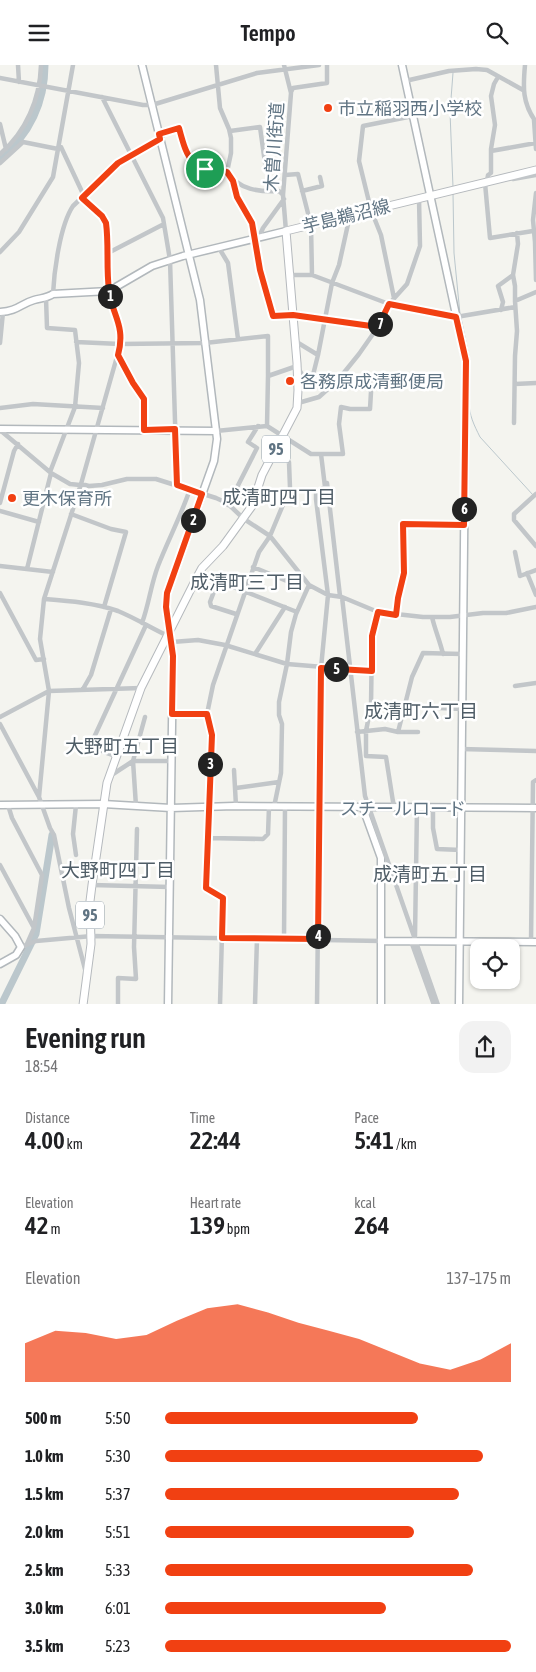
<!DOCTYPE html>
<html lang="en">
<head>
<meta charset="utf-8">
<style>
  body { margin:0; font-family:"Asap Condensed","Noto Sans JP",sans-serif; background:#f2f2f2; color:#202124; height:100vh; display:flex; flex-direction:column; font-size:19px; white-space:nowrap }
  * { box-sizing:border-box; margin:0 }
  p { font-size:16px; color:#757577 }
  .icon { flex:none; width:28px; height:28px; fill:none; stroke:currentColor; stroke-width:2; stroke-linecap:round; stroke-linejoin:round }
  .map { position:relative; height:939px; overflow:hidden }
  .details { display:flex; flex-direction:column; background:#fff; flex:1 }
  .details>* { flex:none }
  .controls { position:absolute; left:470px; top:874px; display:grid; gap:10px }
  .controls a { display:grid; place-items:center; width:50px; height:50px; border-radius:10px; background:#fff; box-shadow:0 1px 4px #0004; font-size:25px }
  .pin { position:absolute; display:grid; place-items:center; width:42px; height:42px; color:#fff; margin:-21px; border:2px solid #fff; border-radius:50%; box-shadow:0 1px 5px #0007 }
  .km { position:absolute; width:25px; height:25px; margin:-12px; border-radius:50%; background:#222; color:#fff; font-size:14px; line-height:25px; text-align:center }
  .round { display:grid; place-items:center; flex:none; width:52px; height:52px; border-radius:15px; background:#f2f2f2 }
  .overview { display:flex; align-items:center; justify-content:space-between; height:85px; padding:0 25px }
  h1 { font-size:28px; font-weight:600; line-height:38px }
  .metrics { display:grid; grid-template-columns:repeat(3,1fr); gap:8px; height:85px; padding:5px 25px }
  .metrics div { display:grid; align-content:center }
  .metrics b { font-size:25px; font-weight:600 }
  .metrics small { font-size:14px; font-weight:400 }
  .metrics p { font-size:14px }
  .chart { height:140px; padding:10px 25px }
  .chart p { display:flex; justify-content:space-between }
  .chart svg { width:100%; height:90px; margin-top:5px; fill:#f14012; opacity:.7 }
  ul { padding:0 25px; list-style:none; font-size:16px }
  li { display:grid; grid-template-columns:80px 60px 1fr; align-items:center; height:38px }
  li i { height:12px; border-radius:6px; background:#f14012 }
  header { display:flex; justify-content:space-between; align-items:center; height:65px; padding:0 25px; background:#fff; font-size:22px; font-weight:600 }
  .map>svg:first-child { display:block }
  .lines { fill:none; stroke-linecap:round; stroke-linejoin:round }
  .stream { stroke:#bbc7cc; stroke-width:1 }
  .river { stroke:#bbc7cc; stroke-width:7 }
  .secondary-casing { stroke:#b2b8bc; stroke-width:9 }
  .primary-casing { stroke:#b5b9bd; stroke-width:9 }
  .street { stroke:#c2c6c9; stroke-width:4.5 }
  .secondary { stroke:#fff; stroke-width:6 }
  .primary { stroke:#fff; stroke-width:7 }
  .route-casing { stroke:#fff; stroke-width:10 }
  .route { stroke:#f14012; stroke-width:6 }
  .poi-dot { fill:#f14012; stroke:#fff; stroke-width:2 }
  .labels { text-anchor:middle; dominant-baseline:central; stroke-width:5; stroke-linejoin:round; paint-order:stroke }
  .shield { fill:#fff; stroke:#909ea8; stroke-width:1 }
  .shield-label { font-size:16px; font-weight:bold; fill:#607483 }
  .poi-label { font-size:18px; fill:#607483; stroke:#fff; text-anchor:start }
  .street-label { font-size:18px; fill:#607483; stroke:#fff }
  .neighbourhood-label { font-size:19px; fill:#4f5d67; stroke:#fff }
</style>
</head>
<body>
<header><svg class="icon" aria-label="menu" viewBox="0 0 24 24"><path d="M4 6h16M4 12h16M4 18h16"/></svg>Tempo<svg class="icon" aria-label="search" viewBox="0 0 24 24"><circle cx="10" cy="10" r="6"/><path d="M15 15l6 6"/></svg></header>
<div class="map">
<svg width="536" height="940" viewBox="0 0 536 940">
  <rect width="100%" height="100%" fill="#f4f4ef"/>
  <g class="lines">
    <path class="stream" d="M453 8 450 47 453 122
      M453 128 454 188 460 249
      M461 253 469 291V320
      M469 337C469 350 474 360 480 372L533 430"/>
    <path class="river" d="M0 93C30 71 45 36 45 0
      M1 940 36 869 52 770"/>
    <defs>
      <path id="secondary" d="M142 0 200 235 217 374 214 396 167 528 166 542 173 591 168 940
        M402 0 466 296 459 940
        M0 247C18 246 20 239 34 235 41 233 47 233 53 229L109 226 152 201 183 191 286 166
        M0 364 216 366
        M0 740 103 739 171 743 234 741 536 743
        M363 743 381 793V940
        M0 854 15 871 21 882 16 890 0 899
        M381 876 536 877"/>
      <path id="primary" d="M83 940 91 879 90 836 92 820 107 718 141 623 196 514 202 503 223 481 252 441 262 410 297 343 298 325 297 298 286 166 536 105"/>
    </defs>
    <use href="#secondary" class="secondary-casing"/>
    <use href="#primary" class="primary-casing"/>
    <path class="street" d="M18 0 19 17
      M216 0 220 43 229 64 231 73V88L227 107C239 125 259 127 279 126L283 130
      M284 0 291 28 283 130 286 166
      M525 0C523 22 522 38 536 57
      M0 13 143 40H152L257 8 319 0
      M405 16 449 6 476 4 487 5 523 25
      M291 27 293 23 327 18V0
      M102 32 163 153 170 195 177 420
      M534 55 536 84
      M0 59 6 84
      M230 66 260 62 265 98
      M159 69 179 63C188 97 191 103 227 107
      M59 82H61L84 131
      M491 86 536 78
      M0 89C26 67 40 34 41 0
      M0 98 23 77 58 84
      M285 110 298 109 311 160 312 210
      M513 114 536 110
      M233 116 237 132 252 158 260 205 273 251 293 250 377 262
      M487 116 488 110 491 108V84L495 60 491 31 494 19 498 12
      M488 118H485L490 173 533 166
      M302 126 322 121 320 112
      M536 128 533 155 535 177 536 215
      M82 133 102 151 106 158 109 226 120 261V281L81 419 44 534 40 574 49 626 39 732 50 763 54 770 69 843 86 908
      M259 172 263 163 284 134
      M219 183 228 198 238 274
      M0 187 19 167 53 112 73 0
      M108 188 164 159
      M290 210H312L389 239 456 252 515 242
      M53 229C54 207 60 160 73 141L118 98 160 74
      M46 233 47 263 75 265 79 298 75 342 50 407
      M394 233 381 170 371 145 359 96 363 61 413 51
      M515 236V221L513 210 518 179 517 168
      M501 245 503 237 498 221 513 210
      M295 276 318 290
      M76 277 120 279 205 278 268 271V311L297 301 308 320 313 310 318 290 332 218 339 200 350 150
      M0 278 3 247
      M118 291 133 317 144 334V365
      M515 319 536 318
      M298 338 319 332 338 315 359 289 380 259 389 239 407 219 420 181 419 133
      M0 343 33 339 103 343
      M514 358 515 291 517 266 515 236 536 227
      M267 361 268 311
      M0 365 51 408 70 419 80 420
      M216 366 267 361 311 389H343L339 359 341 342 350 344H370L371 327 367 317 382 311H404
      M327 418 340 531
      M81 419 89 421 102 420 127 414H156L216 433 227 438 244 454 270 471 309 520 328 530 342 532 378 547 423 552H450L483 548H506L536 542
      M536 429 514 449V455L536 481
      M0 438 14 386 18 379
      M228 440 257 383 248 377 258 361
      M0 446 39 457
      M71 449 111 464 126 467 104 542
      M515 487 520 511 536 505
      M0 501 53 507
      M253 502 294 519 300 509
      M27 504 51 408
      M527 508 536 530
      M0 528 36 595 44 594
      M342 532 365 731 438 940
      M44 534C69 536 95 538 118 546 135 553 151 563 168 571
      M378 547 372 571 371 641 366 666V691L386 692 394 743
      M236 549 211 541 210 537 218 516 297 547
      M396 550 398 533 404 508 403 459 464 460
      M432 552C435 565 440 576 443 589
      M142 558C149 539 151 519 158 501 168 475 181 451 190 424
      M172 577 198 575 225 580 287 599 372 606
      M255 589 285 542
      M515 621 536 618
      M83 624 91 610 111 544
      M405 639 418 642 462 644
      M173 649H207
      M0 652 49 626 141 623
      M0 659 39 732
      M357 667 385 664 398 667H418
      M398 667 412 612 423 588 462 589
      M78 678 91 679 104 687 116 691
      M91 679 146 560
      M461 684 536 686
      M234 705 236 741
      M110 711 133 696H172
      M236 723 279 717
      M8 740 12 753 42 810 34 863
      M136 741 133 696 145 652
      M274 742 281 708 282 659 279 650V637L287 599 291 567 296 549 309 520
      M433 743V763L437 784 461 785
      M207 773 263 774 268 769 269 742
      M76 790 73 769 76 740
      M0 800 34 863 27 879
      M92 820 170 822
      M415 871 417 743
      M284 874 285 742
      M411 876 434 940
      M531 877 533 717 536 715
      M21 882 36 876 92 871 381 876
      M118 940V913L136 914 134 882 137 764
      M220 940 223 833 206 823 212 670 207 649 213 620 259 487 270 471 290 423 289 397 274 389
      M255 940 257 873
      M317 940 321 603 328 530 316 434V427L325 422 321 389"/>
    <use href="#secondary" class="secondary"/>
    <use href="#primary" class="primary"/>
  </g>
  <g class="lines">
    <defs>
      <path id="route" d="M179 63C188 97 191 103 227 107L233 116 237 132 252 158 260 205 273 251 293 250 378 262 389 239 456 252 466 296 464 460 403 459 404 508 398 533 396 550 378 547 372 571V606L321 603 318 874 222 873 223 833 206 823 212 670 207 649H172L173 591 166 542 167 528 202 429 177 420 175 364 144 365V334L133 318 118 290C126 260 112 251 109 225 106 203 109 180 106 158L102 151 82 133 118 98 160 74 159 69Z"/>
    </defs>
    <use href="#route" class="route-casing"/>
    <use href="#route" class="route"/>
  </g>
  <g class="poi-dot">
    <circle cx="328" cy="43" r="5"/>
    <circle cx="290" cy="316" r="5"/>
    <circle cx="12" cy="433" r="5"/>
  </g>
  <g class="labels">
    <g class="shield">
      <rect x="262" y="370.5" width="28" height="27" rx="4"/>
      <rect x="76" y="836.5" width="28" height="27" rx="4"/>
    </g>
    <g class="shield-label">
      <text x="276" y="384">95</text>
      <text x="90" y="850">95</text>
    </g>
    <g class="poi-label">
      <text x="338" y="43">市立稲羽西小学校</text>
      <text x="300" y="316">各務原成清郵便局</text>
      <text x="22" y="433">更木保育所</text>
    </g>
    <g class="street-label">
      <text transform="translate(274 82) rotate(-86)">木曽川街道</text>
      <text transform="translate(346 151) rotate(-14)">芋島鵜沼線</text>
      <text x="403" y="743">スチールロード</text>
    </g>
    <g class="neighbourhood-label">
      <text x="279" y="432">成清町四丁目</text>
      <text x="247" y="517">成清町三丁目</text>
      <text x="421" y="646">成清町六丁目</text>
      <text x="122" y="681">大野町五丁目</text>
      <text x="118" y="805">大野町四丁目</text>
      <text x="430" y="809">成清町五丁目</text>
    </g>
  </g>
</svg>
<div class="controls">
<a><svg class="icon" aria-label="locate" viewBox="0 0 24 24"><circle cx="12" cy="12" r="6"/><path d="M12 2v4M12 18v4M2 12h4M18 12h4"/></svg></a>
</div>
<div class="pin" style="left:205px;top:104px;background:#1e9e55"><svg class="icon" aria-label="arrive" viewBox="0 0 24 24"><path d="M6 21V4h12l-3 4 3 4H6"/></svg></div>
<b class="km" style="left:110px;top:231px">1</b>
<b class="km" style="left:193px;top:455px">2</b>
<b class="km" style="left:210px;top:699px">3</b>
<b class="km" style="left:318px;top:871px">4</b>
<b class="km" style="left:336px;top:604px">5</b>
<b class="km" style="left:464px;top:444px">6</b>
<b class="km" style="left:380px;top:259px">7</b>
</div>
<section class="details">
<div class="overview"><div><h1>Evening run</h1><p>18:54</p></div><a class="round"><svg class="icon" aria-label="share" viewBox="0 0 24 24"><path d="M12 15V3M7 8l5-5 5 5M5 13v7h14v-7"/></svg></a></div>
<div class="metrics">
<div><p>Distance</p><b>4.00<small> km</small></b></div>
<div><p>Time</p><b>22:44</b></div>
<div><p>Pace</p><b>5:41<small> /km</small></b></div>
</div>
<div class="metrics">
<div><p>Elevation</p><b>42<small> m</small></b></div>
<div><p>Heart rate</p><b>139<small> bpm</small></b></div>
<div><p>kcal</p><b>264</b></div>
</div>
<div class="chart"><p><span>Elevation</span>137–175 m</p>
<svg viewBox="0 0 160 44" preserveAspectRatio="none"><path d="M0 44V25L10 19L20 20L30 23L40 21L50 14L60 8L70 6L80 10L90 15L100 19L110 23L120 29L130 35L140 38L150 33L160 25V44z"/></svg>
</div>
<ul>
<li><b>500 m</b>5:50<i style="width:73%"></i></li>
<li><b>1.0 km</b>5:30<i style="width:92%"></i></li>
<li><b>1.5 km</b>5:37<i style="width:85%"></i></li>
<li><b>2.0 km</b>5:51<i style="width:72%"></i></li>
<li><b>2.5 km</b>5:33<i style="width:89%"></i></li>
<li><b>3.0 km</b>6:01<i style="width:64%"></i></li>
<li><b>3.5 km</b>5:23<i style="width:100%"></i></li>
</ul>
</section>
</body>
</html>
